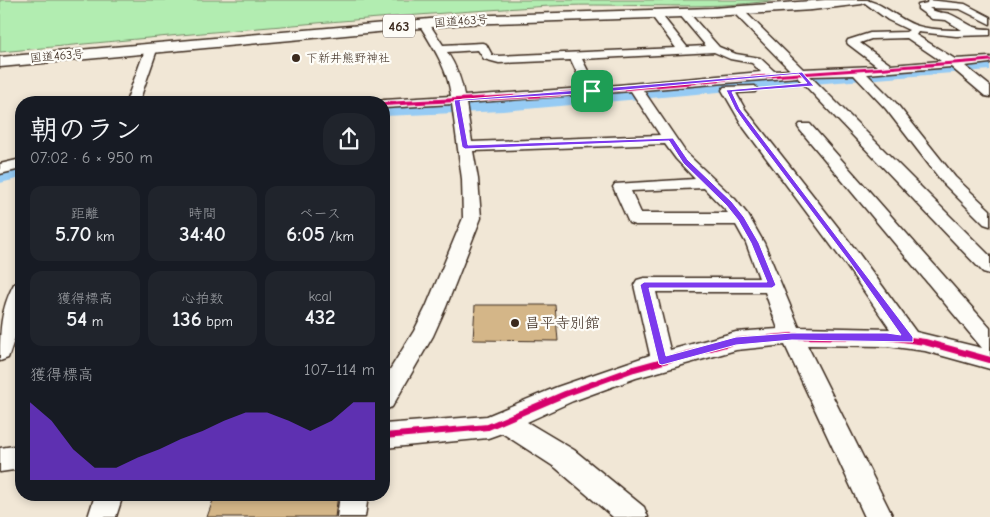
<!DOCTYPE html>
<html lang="ja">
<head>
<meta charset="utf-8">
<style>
  body { margin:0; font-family:"Comic Neue","Klee One",sans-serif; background:#20242c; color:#f1f3f6; height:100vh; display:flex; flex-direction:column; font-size:19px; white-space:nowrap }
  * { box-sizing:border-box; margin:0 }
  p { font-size:16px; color:#9ea1a6 }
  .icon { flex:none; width:28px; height:28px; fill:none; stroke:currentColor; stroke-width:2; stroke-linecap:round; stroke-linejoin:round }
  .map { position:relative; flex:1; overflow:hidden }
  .details { position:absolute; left:15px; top:96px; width:375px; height:405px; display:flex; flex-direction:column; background:#171b24; border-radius:20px; box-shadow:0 2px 8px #0003 }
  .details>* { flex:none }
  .pin { position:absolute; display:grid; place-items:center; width:42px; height:42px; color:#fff; margin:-21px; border-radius:10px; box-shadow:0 2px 8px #0006 }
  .round { display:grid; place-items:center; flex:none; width:52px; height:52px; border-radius:20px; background:#20242c }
  .head { display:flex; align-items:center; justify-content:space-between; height:85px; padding:0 15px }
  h1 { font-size:28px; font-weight:700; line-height:38px }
  .stats { display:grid; grid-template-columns:repeat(3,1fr); gap:8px; height:85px; padding:5px 15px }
  .stats div { display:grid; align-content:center; border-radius:12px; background:#20242c; text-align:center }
  .stats b { font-size:21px; font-weight:700 }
  .stats small { font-size:14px; font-weight:400 }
  .stats p { font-size:14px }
  .chart { height:140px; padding:10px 15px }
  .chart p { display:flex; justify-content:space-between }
  .chart svg { width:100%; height:90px; margin-top:5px; fill:#7c3aed; opacity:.7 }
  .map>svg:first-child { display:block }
  .green { fill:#b2edb1; stroke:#768c68 }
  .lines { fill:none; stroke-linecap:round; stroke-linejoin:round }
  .river { fill:#96cbf4; fill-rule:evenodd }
  .building { fill:#d4b688; stroke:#3b2a1e }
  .minor-casing { stroke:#3b2a1e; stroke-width:3 }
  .highway-casing { stroke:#3b2a1e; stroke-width:3 }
  .minor { fill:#fdfcf7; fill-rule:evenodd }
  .highway { fill:#fdfcf7; fill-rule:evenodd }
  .cycleway-far2-casing { stroke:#fdfcf7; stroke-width:5 }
  .cycleway-far1-casing { stroke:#fdfcf7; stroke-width:6 }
  .cycleway-casing { stroke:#fdfcf7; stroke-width:9 }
  .cycleway-far2 { stroke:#d6006c; stroke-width:3 }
  .cycleway-far1 { stroke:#d6006c; stroke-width:4 }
  .cycleway { stroke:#d6006c; stroke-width:6 }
  .route { fill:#7c3aed; stroke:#fff; fill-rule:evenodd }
  .poi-dot { fill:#3b2a1e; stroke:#fdfcf7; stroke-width:2 }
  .labels { text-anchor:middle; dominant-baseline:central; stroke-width:4.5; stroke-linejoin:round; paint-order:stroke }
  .far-street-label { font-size:12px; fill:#3b2a1e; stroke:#fdfcf7 }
  .far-poi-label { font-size:12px; fill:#3b2a1e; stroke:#fdfcf7; text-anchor:start }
  .shield { fill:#fdfcf7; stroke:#75695f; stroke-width:1 }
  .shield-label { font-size:14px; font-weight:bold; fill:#3b2a1e }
  .poi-label { font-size:15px; fill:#3b2a1e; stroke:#fdfcf7; text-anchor:start }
</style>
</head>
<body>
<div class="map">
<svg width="990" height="517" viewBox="0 0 990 517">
  <rect width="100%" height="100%" fill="#f1e7d6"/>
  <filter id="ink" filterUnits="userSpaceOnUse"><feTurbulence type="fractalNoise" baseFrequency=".02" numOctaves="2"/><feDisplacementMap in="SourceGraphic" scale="10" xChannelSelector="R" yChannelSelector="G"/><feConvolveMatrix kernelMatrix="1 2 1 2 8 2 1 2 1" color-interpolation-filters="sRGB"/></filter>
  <g filter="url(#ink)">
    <path class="green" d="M0 0H777C696 12 615 1 534 7 356 18 178 35 0 52Z"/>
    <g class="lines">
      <path class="river" d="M990 60V70L788 86 503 111 384 116V104L503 99 788 74Z
        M21 164V178L0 183V169Z"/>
    </g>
    <path class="building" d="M475 305H555L558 341 473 340Z
      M215 495H338L335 517H207Z"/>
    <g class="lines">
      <defs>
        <path id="minor" d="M861 0C882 0 897 20 918 26 931 30 949 30 962 30L946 20 932 19 918 9V5L927 3 928 0 965 4 990 17V24L960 9 929 8C940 15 943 11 952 15 969 23 970 29 990 29V35L956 36 918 32 916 35 955 59 990 57V63L965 66 990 86V97L985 96 951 67 867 74 896 103 955 177 990 210V226L984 224 943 183 886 109 854 75 810 76 990 256V274L983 272 956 244 797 77 643 90 686 153 735 199 748 215 764 243 799 327 890 329 845 264 744 128 722 90 724 87 755 86 757 89 755 92 736 93 745 109 859 254 916 332 982 348 800 130 798 127 800 124H810L990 328V369L925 351 887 346 807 345 893 517H865L785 345 736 350 636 378 573 401 527 422 574 450 644 507 648 517H613L556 468 502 433 488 438 384 448V424L487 416 557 387 650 355 634 285 637 280 644 278H759L746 243 736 225H635L629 223 613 187 615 184 695 179 676 159 665 144 473 151 478 179 481 218 446 307 433 336 392 407 384 410V379L414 331 426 307 463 218 462 179 452 104 384 108V102H378L384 100 451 96C448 69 433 47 419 24L420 22H428L443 45 482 43 486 44 492 55 499 56 676 48 651 15 656 12 660 13 687 47 706 46 679 14 684 11 688 12 719 47 736 54 760 58 774 71 790 70 735 14V10H743L803 69 877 66 848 44 847 42 848 40 870 33 906 32 909 30 888 20ZM907 38 941 61 891 65 860 43 871 39ZM478 50 484 59 499 63 571 60 584 88 464 96C462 80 456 66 447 52ZM714 52 730 59 752 63 761 72 596 87 582 59ZM631 91 660 135 472 142 466 103ZM704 188 728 213H641L631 191ZM656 292H765L778 329 736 332 670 350Z
          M152 44 158 47 139 102H126L146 47Z
          M21 159V169L0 174V164Z
          M21 282V320L8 358 0 361C0 332 0 310 14 284Z
          M21 445V469L0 472V448Z
          M95 495H123L116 517H88Z
          M340 495H368L365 517H337Z"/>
        <path id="highway" d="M825 0H869L862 4 812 10 713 16 464 24 0 67V57L464 16 713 8Z"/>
      </defs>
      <use href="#minor" class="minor-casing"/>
      <use href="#highway" class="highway-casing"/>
      <use href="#minor" class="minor"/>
      <use href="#highway" class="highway"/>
      <defs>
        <path id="cycleway-far2" d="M681 83C784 74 887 69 990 60"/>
        <path id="cycleway-far1" d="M384 104 548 95 695 82"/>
        <path id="cycleway" d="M384 436 488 427 565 394 634 369 736 341 792 336 887 337 925 342 990 360"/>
      </defs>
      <use href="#cycleway-far2" class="cycleway-far2-casing"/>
      <use href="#cycleway-far1" class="cycleway-far1-casing"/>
      <use href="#cycleway" class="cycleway-casing"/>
      <use href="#cycleway-far2" class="cycleway-far2"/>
      <use href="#cycleway-far1" class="cycleway-far1"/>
      <use href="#cycleway" class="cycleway"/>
    </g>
  </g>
  <path class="route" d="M802 72 814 86 732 92 740 109 913 337V342L792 340 736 345 662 365 659 364 640 285 644 282H767L751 243 738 220 726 205 683 163 669 141 465 149 462 147 454 100ZM799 74 807 83 726 90 735 109 747 126 849 261 901 335 887 333H792L736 337 666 356 649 288H772L776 285 759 243 744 217 732 202 688 160 673 138 468 145 460 101 592 93Z"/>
  <g class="poi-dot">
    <circle cx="296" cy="58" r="5"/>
    <circle cx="515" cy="323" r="5"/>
  </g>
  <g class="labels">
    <g class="far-street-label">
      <text transform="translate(461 21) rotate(-4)">国道463号</text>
      <text transform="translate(57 56) rotate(-5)">国道463号</text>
    </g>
    <g class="far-poi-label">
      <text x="306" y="58">下新井熊野神社</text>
    </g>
    <rect class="shield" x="383" y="14.5" width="32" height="23" rx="4"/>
    <g class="shield-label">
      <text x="399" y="26">463</text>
    </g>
    <g class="poi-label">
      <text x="525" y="323">昌平寺別館</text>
    </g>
  </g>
</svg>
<div class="pin" style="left:592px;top:91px;background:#1e9e55"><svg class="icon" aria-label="arrive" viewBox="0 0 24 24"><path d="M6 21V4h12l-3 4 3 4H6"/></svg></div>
<section class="details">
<div class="head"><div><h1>朝のラン</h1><p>07:02 · 6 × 950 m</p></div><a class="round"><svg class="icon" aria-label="share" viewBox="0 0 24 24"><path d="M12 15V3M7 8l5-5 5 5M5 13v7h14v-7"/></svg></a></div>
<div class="stats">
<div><p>距離</p><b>5.70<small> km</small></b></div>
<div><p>時間</p><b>34:40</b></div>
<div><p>ペース</p><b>6:05<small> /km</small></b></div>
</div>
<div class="stats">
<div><p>獲得標高</p><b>54<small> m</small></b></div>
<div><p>心拍数</p><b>136<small> bpm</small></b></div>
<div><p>kcal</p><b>432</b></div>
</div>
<div class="chart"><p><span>獲得標高</span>107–114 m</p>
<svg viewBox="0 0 160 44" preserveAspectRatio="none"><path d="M0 44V6L10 15L20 29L30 38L40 38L50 33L60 29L70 24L80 20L90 15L100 11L110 11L120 15L130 20L140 15L150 6L160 6V44z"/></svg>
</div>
</section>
</div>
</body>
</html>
